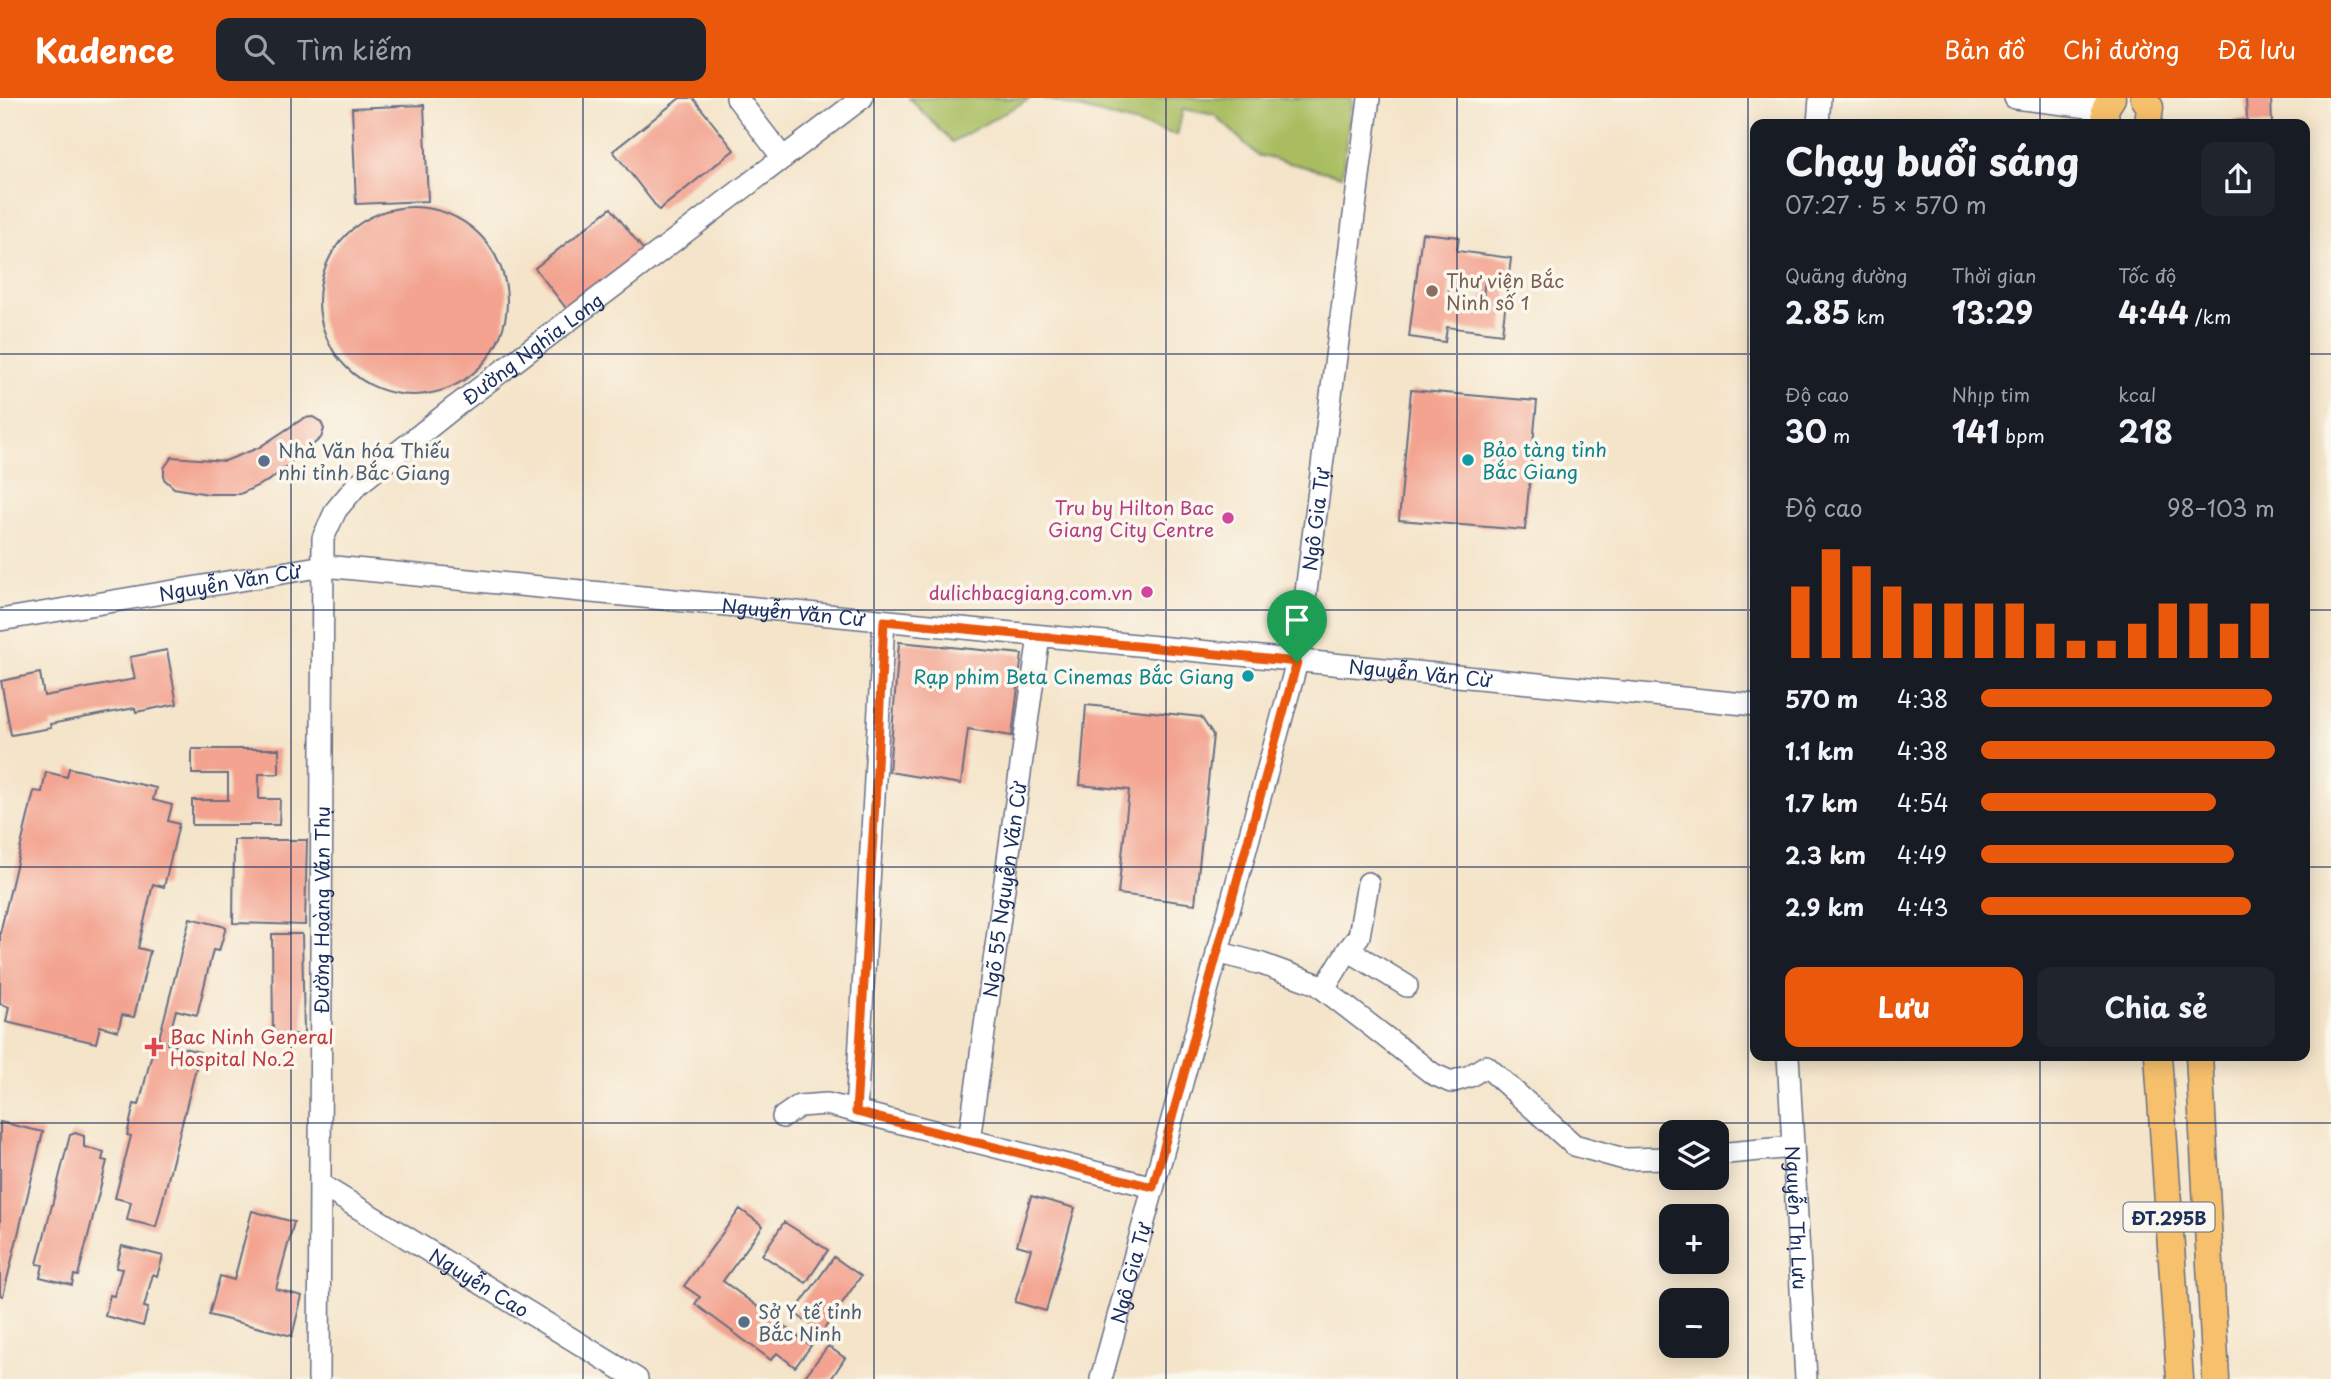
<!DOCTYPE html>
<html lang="vi">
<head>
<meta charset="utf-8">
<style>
  body { margin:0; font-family:"Playpen Sans",sans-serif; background:#20242c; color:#f1f3f6; height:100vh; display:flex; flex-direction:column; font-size:26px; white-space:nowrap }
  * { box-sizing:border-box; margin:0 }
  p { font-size:23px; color:#9ea1a6 }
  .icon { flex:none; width:38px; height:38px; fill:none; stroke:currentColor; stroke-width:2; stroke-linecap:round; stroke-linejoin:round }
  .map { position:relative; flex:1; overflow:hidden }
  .side { position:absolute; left:1750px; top:21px; width:560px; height:942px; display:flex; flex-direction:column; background:#171b24; border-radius:14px; box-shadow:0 4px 18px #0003 }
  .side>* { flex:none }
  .tools { position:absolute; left:1659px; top:1022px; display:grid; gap:14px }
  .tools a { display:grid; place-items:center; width:70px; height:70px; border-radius:14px; background:#171b24; box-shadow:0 4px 18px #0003; font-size:35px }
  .pin { position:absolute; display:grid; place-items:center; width:60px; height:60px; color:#fff; margin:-72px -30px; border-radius:50% 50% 50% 0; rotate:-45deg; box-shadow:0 0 7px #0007 }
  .pin .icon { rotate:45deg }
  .round { display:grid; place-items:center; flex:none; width:74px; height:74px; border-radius:14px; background:#20242c }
  .headline { display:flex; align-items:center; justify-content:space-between; height:119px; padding:0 35px }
  h1 { font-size:38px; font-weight:700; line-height:52px }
  .figures { display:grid; grid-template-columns:repeat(3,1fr); gap:10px; height:119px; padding:7px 35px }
  .figures div { display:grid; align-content:center }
  .figures b { font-size:30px; font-weight:700 }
  .figures small { font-size:19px; font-weight:400 }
  .figures p { font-size:19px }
  .chart { height:196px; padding:14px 35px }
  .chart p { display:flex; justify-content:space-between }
  .chart svg { width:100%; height:126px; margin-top:7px; stroke:#ea580c; stroke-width:6 }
  .action { display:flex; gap:14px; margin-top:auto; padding:14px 35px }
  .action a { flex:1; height:80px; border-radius:14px; background:#ea580c; color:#fff; font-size:28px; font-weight:700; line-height:80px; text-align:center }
  .action a+a { background:#20242c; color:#f1f3f6 }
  ul { padding:0 35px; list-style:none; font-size:23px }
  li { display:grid; grid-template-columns:112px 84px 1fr; align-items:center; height:52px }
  li i { height:18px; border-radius:9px; background:#ea580c }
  header { display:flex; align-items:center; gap:42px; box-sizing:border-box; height:98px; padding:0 35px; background:#ea580c; color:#fff }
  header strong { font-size:33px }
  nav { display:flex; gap:38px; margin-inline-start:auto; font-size:24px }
  .search { width:490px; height:63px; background:#20242c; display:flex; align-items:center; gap:18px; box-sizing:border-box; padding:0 24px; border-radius:14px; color:#9ea1a6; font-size:26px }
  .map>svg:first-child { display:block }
  .green { fill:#a9bd61; stroke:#627660; stroke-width:2 }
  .building { fill:#f3a38f; fill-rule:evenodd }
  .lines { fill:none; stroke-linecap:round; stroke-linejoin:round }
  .minor-casing { stroke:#676e83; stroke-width:24 }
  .major-casing { stroke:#676e83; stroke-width:29 }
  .minor { stroke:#fff; stroke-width:21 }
  .major { stroke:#f7c06c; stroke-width:26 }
  .route-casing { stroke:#fff; stroke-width:14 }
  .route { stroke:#ea580c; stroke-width:9 }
  .grid { fill:none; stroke:#1b2f5e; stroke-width:2; stroke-opacity:0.55 }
  .education-dot { fill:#8d6e63; stroke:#fbf7ec; stroke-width:2.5 }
  .culture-dot { fill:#0f9aa8; stroke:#fbf7ec; stroke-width:2.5 }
  .service-dot { fill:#5c6f8a; stroke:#fbf7ec; stroke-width:2.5 }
  .hotel-dot { fill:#d1479c; stroke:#fbf7ec; stroke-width:2.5 }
  .health-dot { fill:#e0444e; stroke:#fbf7ec; stroke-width:2.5 }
  .labels { text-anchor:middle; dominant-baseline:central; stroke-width:7; stroke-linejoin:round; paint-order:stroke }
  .shield { fill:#fbf7ec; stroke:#5e6b89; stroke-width:2 }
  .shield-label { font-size:18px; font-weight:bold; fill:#1b2f5e }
  .education-label { font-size:19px; fill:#785e54; stroke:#fbf7ec; text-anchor:start }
  .street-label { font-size:19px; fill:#1b2f5e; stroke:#fbf7ec }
  .culture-label { font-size:19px; fill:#0d838f; stroke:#fbf7ec; text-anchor:start }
  .service-label { font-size:19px; fill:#4e5e75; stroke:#fbf7ec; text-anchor:start }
  .hotel-label { font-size:19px; fill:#b23c85; stroke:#fbf7ec; text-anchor:end }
  .health-label { font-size:19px; fill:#be3a42; stroke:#fbf7ec; text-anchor:start }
</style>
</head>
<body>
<header>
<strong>Kadence</strong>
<div class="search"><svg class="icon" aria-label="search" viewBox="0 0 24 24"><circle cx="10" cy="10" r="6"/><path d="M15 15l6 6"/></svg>Tìm kiếm</div>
<nav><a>Bản đồ</a><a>Chỉ đường</a><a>Đã lưu</a></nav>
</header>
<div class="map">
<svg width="2331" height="1281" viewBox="0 0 2331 1281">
  <rect width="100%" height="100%" fill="#fbf7ec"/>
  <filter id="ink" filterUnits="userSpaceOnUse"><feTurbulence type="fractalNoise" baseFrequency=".0143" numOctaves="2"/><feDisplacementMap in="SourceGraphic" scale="14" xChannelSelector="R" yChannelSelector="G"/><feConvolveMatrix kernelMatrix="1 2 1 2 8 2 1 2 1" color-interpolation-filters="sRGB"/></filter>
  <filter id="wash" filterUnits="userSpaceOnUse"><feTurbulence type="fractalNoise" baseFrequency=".00686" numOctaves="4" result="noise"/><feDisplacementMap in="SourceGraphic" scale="28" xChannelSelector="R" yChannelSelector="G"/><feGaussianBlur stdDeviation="1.57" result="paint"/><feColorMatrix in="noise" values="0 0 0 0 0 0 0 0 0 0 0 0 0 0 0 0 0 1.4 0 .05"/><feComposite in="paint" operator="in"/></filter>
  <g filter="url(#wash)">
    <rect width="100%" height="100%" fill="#f4e4c9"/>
    <path class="green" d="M909 0H1031L952 44Z
      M1043 0H1352L1342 78 1257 57 1215 17 1183 11 1177 37Z"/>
    <g id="blocks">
      <path class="building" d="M680 0H693L734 52 659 112 613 53Z
        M2246 0H2271L2272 26H2233V23L2247 22Z
        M424 7 428 103 356 106 352 10Z
        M319 203a94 94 0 1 1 188 0a94 94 0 1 1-188 0Z
        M611 110 645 154 569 214 535 170Z
        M1422 135 1459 139 1457 153 1511 160 1502 236 1447 229 1445 244 1409 239ZM1451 177 1485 181 1482 208 1447 205Z
        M1411 292 1537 303 1525 432 1399 422Z
        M313 319 321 324 324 331 321 340 270 382 240 396H208L174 390 164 381V370L172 359 225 363 258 350 304 320Z
        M899 544 1022 556 1012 638 968 631 961 686 889 674Z
        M167 552 177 606 136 614 135 610 50 626 51 630 11 637 1 583 40 575 44 598 135 581 130 559Z
        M1086 607 1201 619 1213 637 1195 806 1118 796 1129 692 1080 687Z
        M192 651H279V676H259V701H280L279 727H192V702H228V676H192Z
        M69 670 156 690 153 702 172 707 168 723 179 726 164 789 153 786 138 850 150 853 134 919 122 917 118 933 100 928 96 945 6 924 9 909 0 906V835L34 693 42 694 46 674 67 679Z
        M234 742H307L305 827 233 825Z
        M190 820 226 829 219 853 213 852 197 917 176 912 167 946 200 954 156 1129 127 1122 131 1104 115 1100 131 1038 127 1037 134 1006 139 1007 152 955 155 956Z
        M272 836H302L304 936 273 937Z
        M0 1024 43 1034 3 1198 0 1197Z
        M75 1035 84 1038V1049L104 1054 102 1062 107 1063 78 1178 74 1177 72 1187 40 1179 43 1167 37 1166 70 1037Z
        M1031 1098 1075 1110 1046 1213 1015 1204 1031 1151 1017 1147Z
        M740 1111 763 1128 723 1183 811 1248 795 1269 777 1255 771 1262 695 1206 700 1199 684 1188Z
        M252 1113 294 1124 276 1191 302 1198 292 1238 209 1217 220 1178 234 1182Z
        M784 1124 828 1152 806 1185 762 1157Z
        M122 1148 163 1158 157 1178 153 1176 144 1209 148 1210 143 1228 105 1218 110 1197 114 1198 122 1171 116 1170Z
        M834 1159 861 1178 822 1234 794 1215Z
        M828 1248 845 1260 831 1281H803Z"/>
    </g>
  </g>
  <g filter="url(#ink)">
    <use href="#blocks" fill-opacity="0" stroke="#676e83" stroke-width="2"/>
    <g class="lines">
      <defs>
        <g id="minor">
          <path d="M737 0 783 60"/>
          <path d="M2015 0 2105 11"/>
          <path d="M1818 26 1820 0"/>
          <path id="s1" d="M0 522 324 468 1755 607"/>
          <path d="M1348 852 1359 838 1368 785"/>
          <path d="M1217 854 1262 866 1317 886 1433 976 1451 984 1470 978 1486 968 1574 1047 1624 1061 1671 1060"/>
          <path d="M1324 891 1348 852 1407 888"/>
          <path id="s2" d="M1788 957 1806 1281"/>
          <path d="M856 1014 884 523"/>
          <path d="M783 1019 799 1008 827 1006 1153 1089"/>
          <path id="s3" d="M969 1043 1039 538"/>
          <path d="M1717 1056 1793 1049"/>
          <path id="s4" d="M321 1087 637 1281"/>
          <path id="s5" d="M319 1281 323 440 336 412 357 387 456 308 862 0"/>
          <path id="s6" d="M1101 1281 1297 564 1369 0"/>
        </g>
        <path id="major" d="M2144 0 2150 9 2148 26
          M2106 26 2105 11 2112 0
          M2158 957 2180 1281
          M2199 957 2216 1281"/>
      </defs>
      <use href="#minor" class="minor-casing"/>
      <use href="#major" class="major-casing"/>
      <use href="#minor" class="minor"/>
      <use href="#major" class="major"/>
    </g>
  </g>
  <g class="lines" filter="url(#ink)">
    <defs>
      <path id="route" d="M884 523 1297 564 1153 1089 856 1014 876 689Z"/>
    </defs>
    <use href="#route" class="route-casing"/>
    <use href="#route" class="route"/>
  </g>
  <path class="grid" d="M291 0V1281M583 0V1281M874 0V1281M1166 0V1281M1457 0V1281M1748 0V1281M2040 0V26M0 256H1755M2305 256H2331M0 512H1755M2305 512H2331M0 769H1755M2305 769H2331M2040 957V1281M0 1025H2331"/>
  <circle class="education-dot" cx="1432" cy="193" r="7"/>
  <g class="culture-dot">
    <circle cx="1468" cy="362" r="7"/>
    <circle cx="1248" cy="578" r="7"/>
  </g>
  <g class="service-dot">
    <circle cx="264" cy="363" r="7"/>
    <circle cx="744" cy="1224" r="7"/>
  </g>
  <g class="hotel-dot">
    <circle cx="1228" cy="420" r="7"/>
    <circle cx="1147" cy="494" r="7"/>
  </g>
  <path class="health-dot" d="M150.5 938.5h7v7h7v7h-7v7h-7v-7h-7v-7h7z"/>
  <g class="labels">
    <rect class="shield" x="2123.5" y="1104.5" width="91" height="29" rx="5"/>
    <g class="shield-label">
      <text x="2169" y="1119">ĐT.295B</text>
    </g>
    <g class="education-label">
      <text x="1446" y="182">Thư viện Bắc<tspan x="1446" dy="22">Ninh số 1</tspan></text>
    </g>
    <g class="street-label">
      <text stroke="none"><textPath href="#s5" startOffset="1127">Đường Nghĩa Long</textPath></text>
      <text stroke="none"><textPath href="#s6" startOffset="887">Ngô Gia Tự</textPath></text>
      <text stroke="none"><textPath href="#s1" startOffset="233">Nguyễn Văn Cừ</textPath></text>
      <text stroke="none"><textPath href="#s1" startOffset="800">Nguyễn Văn Cừ</textPath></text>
      <text stroke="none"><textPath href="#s1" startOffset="1430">Nguyễn Văn Cừ</textPath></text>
      <text stroke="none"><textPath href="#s3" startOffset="254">Ngõ 55 Nguyễn Văn Cừ</textPath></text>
      <text stroke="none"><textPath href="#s5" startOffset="469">Đường Hoàng Văn Thụ</textPath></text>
      <text stroke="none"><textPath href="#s2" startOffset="163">Nguyễn Thị Lưu</textPath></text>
      <text stroke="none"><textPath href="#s6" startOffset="110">Ngô Gia Tự</textPath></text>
      <text stroke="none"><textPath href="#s4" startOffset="186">Nguyễn Cao</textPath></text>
    </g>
    <g class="culture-label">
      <text x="1482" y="351">Bảo tàng tỉnh<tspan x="1482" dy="22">Bắc Giang</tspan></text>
      <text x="1234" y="578" text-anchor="end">Rạp phim Beta Cinemas Bắc Giang</text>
    </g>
    <g class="service-label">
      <text x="278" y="352">Nhà Văn hóa Thiếu<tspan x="278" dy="22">nhi tỉnh Bắc Giang</tspan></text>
      <text x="758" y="1213">Sở Y tế tỉnh<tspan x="758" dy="22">Bắc Ninh</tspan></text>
    </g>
    <g class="hotel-label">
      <text x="1214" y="409">Tru by Hilton Bac<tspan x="1214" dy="22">Giang City Centre</tspan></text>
      <text x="1133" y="494">dulichbacgiang.com.vn</text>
    </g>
    <g class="health-label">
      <text x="170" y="938">Bac Ninh General<tspan x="170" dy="22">Hospital No.2</tspan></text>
    </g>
  </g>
</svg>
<div class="tools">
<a><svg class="icon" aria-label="layers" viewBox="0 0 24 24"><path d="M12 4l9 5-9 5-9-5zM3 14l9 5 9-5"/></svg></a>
<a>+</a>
<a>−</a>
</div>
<div class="pin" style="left:1297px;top:564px;background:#1e9e55"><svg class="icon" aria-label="arrive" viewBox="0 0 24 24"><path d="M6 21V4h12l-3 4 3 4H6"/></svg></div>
<section class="side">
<div class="headline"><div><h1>Chạy buổi sáng</h1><p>07:27 · 5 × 570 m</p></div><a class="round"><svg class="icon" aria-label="share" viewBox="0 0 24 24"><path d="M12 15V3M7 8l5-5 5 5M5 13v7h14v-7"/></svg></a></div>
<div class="figures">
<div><p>Quãng đường</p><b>2.85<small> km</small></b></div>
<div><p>Thời gian</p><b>13:29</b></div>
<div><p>Tốc độ</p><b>4:44<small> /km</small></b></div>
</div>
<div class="figures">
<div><p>Độ cao</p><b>30<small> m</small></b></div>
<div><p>Nhịp tim</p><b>141<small> bpm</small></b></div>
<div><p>kcal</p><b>218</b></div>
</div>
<div class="chart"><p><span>Độ cao</span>98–103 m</p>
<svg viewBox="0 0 160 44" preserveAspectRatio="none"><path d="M5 44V19M15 44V6M25 44V12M35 44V19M45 44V25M55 44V25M65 44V25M75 44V25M85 44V32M95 44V38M105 44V38M115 44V32M125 44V25M135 44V25M145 44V32M155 44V25"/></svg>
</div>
<ul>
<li><b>570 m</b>4:38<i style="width:99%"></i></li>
<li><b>1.1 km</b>4:38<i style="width:100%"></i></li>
<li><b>1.7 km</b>4:54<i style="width:80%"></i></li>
<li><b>2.3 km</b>4:49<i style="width:86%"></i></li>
<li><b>2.9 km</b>4:43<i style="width:92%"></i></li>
</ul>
<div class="action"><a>Lưu</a><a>Chia sẻ</a></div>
</section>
</div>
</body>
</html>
